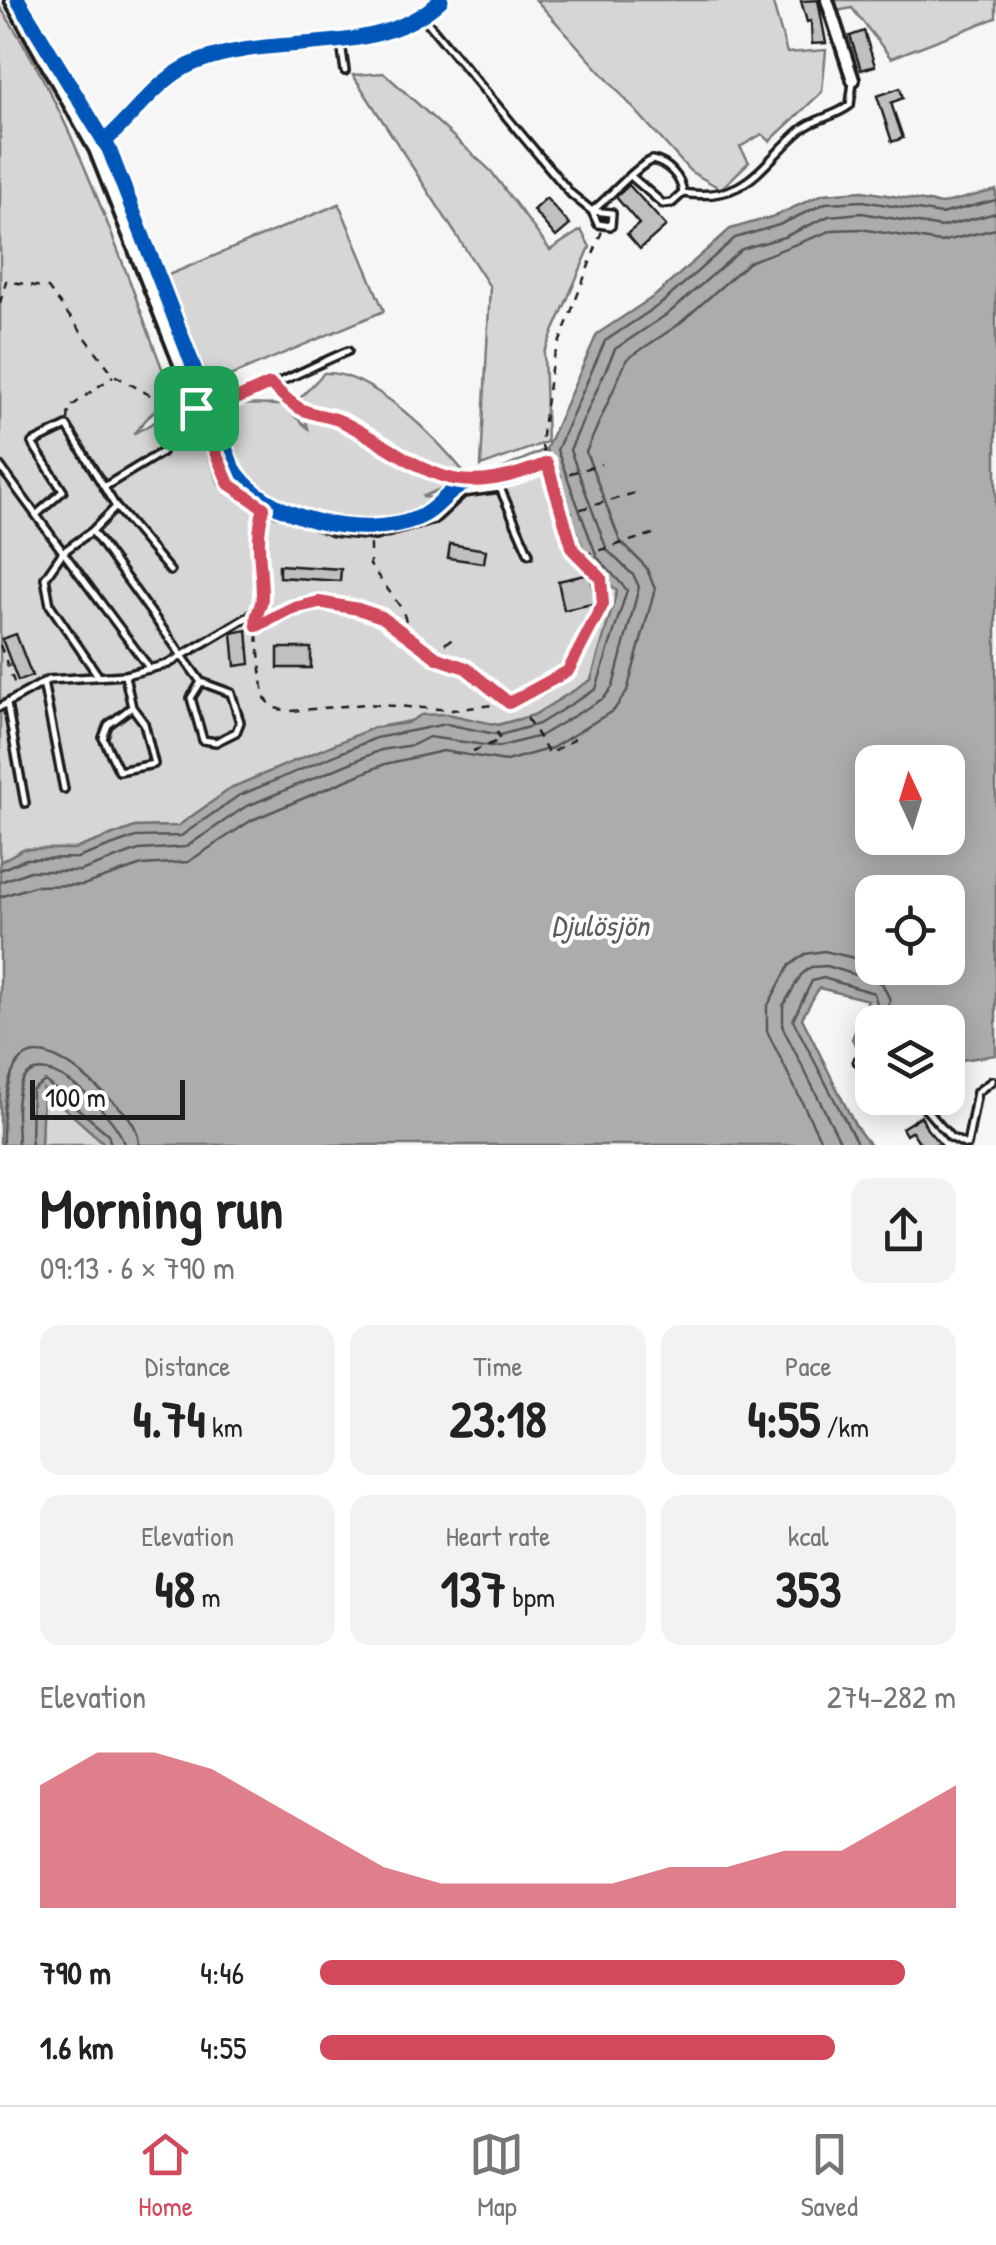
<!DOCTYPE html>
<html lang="en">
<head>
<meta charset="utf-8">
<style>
  body { margin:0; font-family:"Patrick Hand",sans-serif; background:#f2f2f2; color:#222; height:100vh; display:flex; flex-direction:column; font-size:38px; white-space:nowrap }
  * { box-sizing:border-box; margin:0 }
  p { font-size:32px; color:#767676 }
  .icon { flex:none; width:55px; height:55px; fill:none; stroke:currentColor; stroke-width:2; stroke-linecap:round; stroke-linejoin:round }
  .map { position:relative; height:1145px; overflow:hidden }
  .side { display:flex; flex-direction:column; background:#fff; flex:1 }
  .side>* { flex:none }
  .needle { width:65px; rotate:356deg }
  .buttons { position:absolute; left:855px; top:745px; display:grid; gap:20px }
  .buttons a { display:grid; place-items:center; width:110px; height:110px; border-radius:20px; background:#fff; box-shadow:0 5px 25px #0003; font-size:50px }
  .scale { position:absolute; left:30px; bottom:25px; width:155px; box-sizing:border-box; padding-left:10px; border:5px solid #1c1c1c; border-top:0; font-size:28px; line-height:35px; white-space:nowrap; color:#1c1c1c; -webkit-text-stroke:8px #fff; paint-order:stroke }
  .pin { position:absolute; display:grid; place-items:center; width:85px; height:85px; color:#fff; margin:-42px; border-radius:20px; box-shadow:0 5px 15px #0006 }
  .round { display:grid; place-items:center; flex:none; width:105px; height:105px; border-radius:20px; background:#f2f2f2 }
  .summary { display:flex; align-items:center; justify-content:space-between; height:170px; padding:0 40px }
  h1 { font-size:55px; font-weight:700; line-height:75px }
  .metrics { display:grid; grid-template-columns:repeat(3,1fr); gap:15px; height:170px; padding:10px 40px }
  .metrics div { display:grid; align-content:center; border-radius:20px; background:#f2f2f2; text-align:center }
  .metrics b { font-size:50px; font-weight:700 }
  .metrics small { font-size:28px; font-weight:400 }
  .metrics p { font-size:28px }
  .chart { height:280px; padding:20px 40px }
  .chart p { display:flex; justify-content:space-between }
  .chart svg { width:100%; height:180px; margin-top:10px; fill:#d1495b; opacity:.7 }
  ul { padding:0 40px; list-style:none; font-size:32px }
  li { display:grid; grid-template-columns:160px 120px 1fr; align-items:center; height:75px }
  li i { height:25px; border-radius:12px; background:#d1495b }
  .menu { display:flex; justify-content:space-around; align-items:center; height:140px; border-top:2px solid #e0e0e0; background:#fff; font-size:28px; color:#767676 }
  .menu a { display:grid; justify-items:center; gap:5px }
  .menu .active { color:#d1495b }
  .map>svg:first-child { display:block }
  .green { fill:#d6d6d6; stroke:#797979; stroke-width:2.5 }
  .water { fill:#acacac; stroke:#727272; stroke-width:2.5; fill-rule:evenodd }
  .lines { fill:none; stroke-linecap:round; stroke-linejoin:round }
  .shore { stroke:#565656; stroke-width:2.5 }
  .building { fill:#c0c0c0; stroke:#1c1c1c; stroke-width:2.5 }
  .lane-casing { stroke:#1c1c1c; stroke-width:12 }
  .street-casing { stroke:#1c1c1c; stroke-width:18 }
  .path { stroke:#1c1c1c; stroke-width:2.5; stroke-dasharray:8 8; stroke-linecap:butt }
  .lane { stroke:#fff; stroke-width:5 }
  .street { stroke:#fff; stroke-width:10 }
  .cycleway-casing { stroke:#fff; stroke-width:21 }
  .cycleway { stroke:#0057b8; stroke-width:15 }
  .route-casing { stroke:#fff; stroke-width:20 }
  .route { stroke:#d1495b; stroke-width:12 }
  .labels { text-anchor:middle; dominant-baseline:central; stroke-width:8; stroke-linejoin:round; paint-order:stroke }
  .water-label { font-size:30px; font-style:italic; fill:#5d5d5d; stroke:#fff }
</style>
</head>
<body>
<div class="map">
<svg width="996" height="1145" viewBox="0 0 996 1145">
  <rect width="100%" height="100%" fill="#f6f6f6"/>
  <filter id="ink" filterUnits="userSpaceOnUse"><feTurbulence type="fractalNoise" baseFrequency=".01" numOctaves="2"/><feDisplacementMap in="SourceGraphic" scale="20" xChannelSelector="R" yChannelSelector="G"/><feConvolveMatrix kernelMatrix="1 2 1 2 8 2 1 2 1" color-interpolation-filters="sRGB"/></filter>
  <g filter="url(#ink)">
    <path class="green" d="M536 0H772L787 53 826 50 822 92 770 141 762 134 740 147 749 162 721 189 690 171Z
      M835 0H996V18L891 58 852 8 837 11Z
      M0 7C74 114 124 269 171 392L133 434 189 403 282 405 308 428 299 399 324 373C373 371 439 441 468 477L422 497 438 498 546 449 589 564 618 591 591 680 534 715 497 725 447 714 373 728 233 787 178 826 135 827 75 849H23L0 862Z
      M384 73 491 171 550 250 581 230 590 247 544 353 547 442 481 466 490 287 353 75Z
      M339 204 384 311 211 384 166 276Z
      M43 1088 106 1145H41Z"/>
    <path class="water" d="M996 190V1055L948 1062V1022H872V1071L852 1039 868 1000 819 988 802 1018 856 1127 870 1145H106L43 1089 41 1145H0V862L23 849H75L135 827 178 826 233 787 373 728 407 723 421 715 447 714 498 725 534 715 591 680 617 591 589 564 546 449 597 334 656 295 730 229 775 216 823 194 863 191 941 204ZM872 762H948V838H872ZM872 892H948V968H872Z"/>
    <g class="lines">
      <path class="shore" d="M0 870 26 859 77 858 136 837 181 836 238 796 376 738 446 724 500 735 539 724 596 689 627 590 597 557 557 450 605 341 662 303 735 238 779 225 826 203 863 201 941 214 996 200
        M0 882 30 871H80L139 850 186 847 245 807 381 750 413 745 429 737 498 747 540 736 604 698 613 686 639 587 634 576 607 550 570 450 615 349 669 313 742 249 784 237 829 216 862 213 941 227 996 213
        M0 897 34 886 83 885 142 865 188 862 252 820 385 764 443 751 506 761 552 748 614 710 627 691 655 589 646 567 620 541 586 452 627 359 678 325 749 262 833 230 861 229 940 242 996 229
        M3 1145C2 1060 23 1018 99 1089 117 1106 138 1118 139 1145
        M18 1145C18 1126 14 1099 22 1082 43 1040 122 1122 124 1145
        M31 1145 32 1090 45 1081 108 1134 111 1145
        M823 1145 767 1031V1007L789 966 805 954 824 951 872 962
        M842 1145 783 1028V1006L801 975 811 967 827 966 882 983 890 1000 883 1022
        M858 1145 793 1020 812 981 823 978 874 993 877 1004 864 1037 872 1053"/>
    </g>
    <path class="building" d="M818 0 826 43 812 44 811 21 807 22 801 1Z
      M864 31 875 66 861 70 850 36Z
      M900 88 903 98 891 103 903 138 892 142 877 96Z
      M629 185 666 226 640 249 627 234 639 224 616 197Z
      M546 198 570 225 556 237 533 210Z
      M450 544 486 550 484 563 448 558Z
      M279 565 341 569 340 581 279 577Z
      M590 574 597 603 564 610 558 581Z
      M247 630 250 664 235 666 232 633Z
      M16 634 32 676 18 681 2 639Z
      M278 648H311V668H278Z
      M921 1116 927 1129 941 1145H921L912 1131 906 1135 902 1128Z"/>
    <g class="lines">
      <defs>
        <path id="lane" d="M423 17 571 194 592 211 612 213 611 226 598 224 592 211C610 197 635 167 652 160 668 163 681 177 683 193L672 203 663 204 633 178
          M341 43 345 71
          M683 193C747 203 759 166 801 130 815 118 835 117 850 105L853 82
          M199 408C224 413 317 363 348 351
          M0 466 36 515
          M104 487 162 452
          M92 531 63 552 150 669
          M170 571 116 507 92 531 201 682 231 693 240 722 236 732 216 742 203 740 191 698 201 682
          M97 674 50 605 45 578 63 552 36 515 63 491 32 443 67 426 116 507
          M125 676 132 707 108 725 103 738 119 771 154 764 144 723 132 707
          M43 682 64 789
          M7 704 25 803
          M0 707 48 680 125 675 168 664 249 616 261 607 262 599 257 547 264 507 334 532 375 536 434 520 463 493 500 488 529 554
          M857 1061 872 1071
          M916 1098 950 1137 966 1145
          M967 1145 977 1092 992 1081"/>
        <path id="street" d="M11 0 95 149 226 480 264 507
          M827 0 853 80
          M95 149C128 121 158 75 200 60 278 34 377 60 441 0"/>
      </defs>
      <use href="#lane" class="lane-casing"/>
      <use href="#street" class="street-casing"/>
      <path class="path" d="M0 303 6 281 48 288 114 375 180 412
        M280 393 301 410 340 420 409 464 465 484
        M68 420 69 408 113 376
        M165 447 180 412 189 410
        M554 478 601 464
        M565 514 641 491
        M370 544V565L402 609 412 639
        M584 555 656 533
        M255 618 264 697 274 708 291 711 366 704 452 710 509 703 568 671 603 604 601 578 573 550 541 443 552 362 602 231
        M258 625C341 583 365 609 434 656 443 662 454 663 463 667 479 674 493 690 506 701
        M0 645 17 690
        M431 652 453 639
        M527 718 549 754 578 737
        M473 751 501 740 493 723"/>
      <use href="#lane" class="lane"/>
      <use href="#street" class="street"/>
      <defs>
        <path id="cycleway" d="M18 0 109 149 232 466C262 520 363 541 418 518 438 510 446 491 466 483 478 478 491 482 504 479 519 476 533 469 547 463
          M104 142C134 116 159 76 197 62 276 31 376 61 441 0"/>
      </defs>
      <use href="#cycleway" class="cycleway-casing"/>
      <use href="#cycleway" class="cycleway"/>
    </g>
  </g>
  <g class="lines" filter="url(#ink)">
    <defs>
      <path id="route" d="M270 384C279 391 288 402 299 408 312 416 330 415 343 422 428 466 445 505 547 463L573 550 601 578 603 604 568 671 509 703 466 668 437 658 382 617 358 609 319 602 290 609 257 626C254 611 262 610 262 596 262 565 254 539 264 508L229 484 196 408 211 410Z"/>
    </defs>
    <use href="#route" class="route-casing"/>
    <use href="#route" class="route"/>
  </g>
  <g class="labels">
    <g class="water-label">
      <text x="600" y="925">Djulösjön</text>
    </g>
  </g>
</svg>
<div class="buttons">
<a><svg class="needle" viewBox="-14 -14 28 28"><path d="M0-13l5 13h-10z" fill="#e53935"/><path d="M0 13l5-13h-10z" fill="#767676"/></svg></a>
<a><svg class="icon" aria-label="locate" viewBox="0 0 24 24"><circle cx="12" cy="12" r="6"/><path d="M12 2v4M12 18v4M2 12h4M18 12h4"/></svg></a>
<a><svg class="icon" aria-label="layers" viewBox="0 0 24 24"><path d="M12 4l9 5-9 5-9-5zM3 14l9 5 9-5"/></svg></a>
</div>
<div class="scale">100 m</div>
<div class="pin" style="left:196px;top:408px;background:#1e9e55"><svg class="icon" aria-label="arrive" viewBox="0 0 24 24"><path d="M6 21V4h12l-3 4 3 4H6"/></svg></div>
</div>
<section class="side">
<div class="summary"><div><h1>Morning run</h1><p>09:13 · 6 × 790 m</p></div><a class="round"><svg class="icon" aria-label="share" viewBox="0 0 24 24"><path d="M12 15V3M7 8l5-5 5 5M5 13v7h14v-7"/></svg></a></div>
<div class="metrics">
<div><p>Distance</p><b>4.74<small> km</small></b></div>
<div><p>Time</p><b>23:18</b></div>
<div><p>Pace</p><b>4:55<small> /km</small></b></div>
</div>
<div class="metrics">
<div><p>Elevation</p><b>48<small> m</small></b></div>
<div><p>Heart rate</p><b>137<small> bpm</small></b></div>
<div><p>kcal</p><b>353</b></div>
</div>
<div class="chart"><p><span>Elevation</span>274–282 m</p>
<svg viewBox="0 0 160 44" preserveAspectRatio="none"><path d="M0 44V14L10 6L20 6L30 10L40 18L50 26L60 34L70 38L80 38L90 38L100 38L110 34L120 34L130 30L140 30L150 22L160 14V44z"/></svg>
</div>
<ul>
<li><b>790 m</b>4:46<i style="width:92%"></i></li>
<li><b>1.6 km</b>4:55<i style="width:81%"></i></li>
</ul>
</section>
<nav class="menu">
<a class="active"><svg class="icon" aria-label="home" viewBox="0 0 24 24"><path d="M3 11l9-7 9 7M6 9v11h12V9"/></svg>Home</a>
<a><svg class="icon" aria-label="map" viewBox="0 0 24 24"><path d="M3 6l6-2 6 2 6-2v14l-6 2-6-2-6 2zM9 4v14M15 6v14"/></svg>Map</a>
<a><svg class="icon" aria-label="saved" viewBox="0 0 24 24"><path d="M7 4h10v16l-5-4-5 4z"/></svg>Saved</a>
</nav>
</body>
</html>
